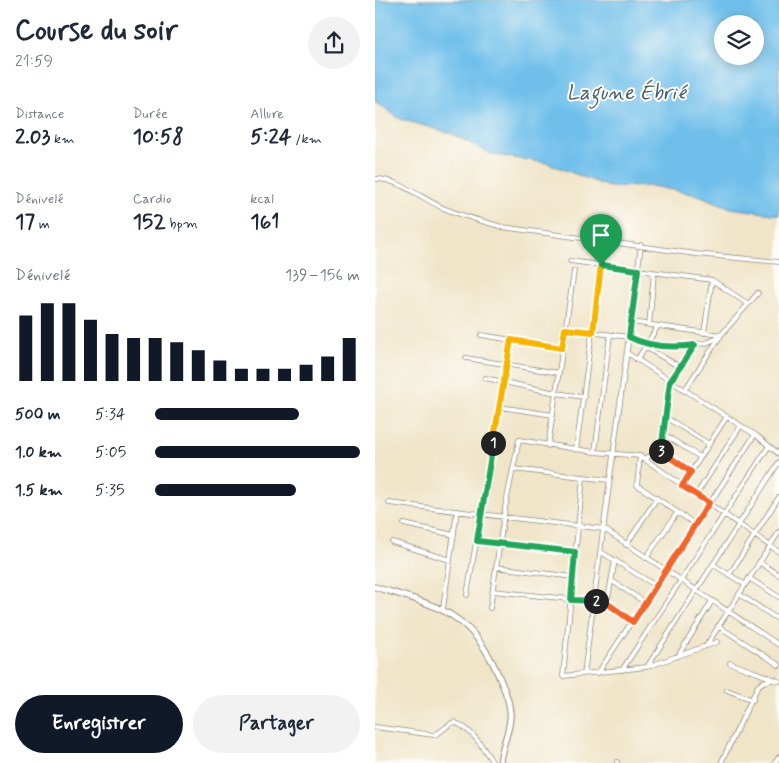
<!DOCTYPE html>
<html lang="fr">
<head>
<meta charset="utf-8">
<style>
  body { margin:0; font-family:Mynerve,sans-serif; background:#f2f2f3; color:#1f2937; height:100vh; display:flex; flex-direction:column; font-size:19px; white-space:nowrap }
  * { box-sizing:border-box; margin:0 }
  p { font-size:16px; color:#747a83 }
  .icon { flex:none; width:28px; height:28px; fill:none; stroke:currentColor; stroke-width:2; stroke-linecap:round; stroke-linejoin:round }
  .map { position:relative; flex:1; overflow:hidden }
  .side { display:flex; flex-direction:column; background:#fff; width:375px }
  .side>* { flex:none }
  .buttons { position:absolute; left:339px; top:15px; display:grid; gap:10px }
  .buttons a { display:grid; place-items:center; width:50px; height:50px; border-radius:50%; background:#fff; box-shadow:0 2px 12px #0003; font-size:25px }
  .pin { position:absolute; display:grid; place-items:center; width:42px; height:42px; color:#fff; margin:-51px -21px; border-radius:50% 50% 50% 0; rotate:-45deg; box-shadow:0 0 5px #0007 }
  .pin .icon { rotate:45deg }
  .km { position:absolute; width:25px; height:25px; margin:-12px; border-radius:50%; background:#222; color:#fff; font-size:14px; line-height:25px; text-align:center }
  .round { display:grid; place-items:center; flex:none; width:52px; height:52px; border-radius:26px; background:#f2f2f3 }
  .head { display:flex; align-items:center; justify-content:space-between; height:85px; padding:0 15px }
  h1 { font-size:28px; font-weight:700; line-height:38px }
  .figures { display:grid; grid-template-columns:repeat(3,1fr); gap:8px; height:85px; padding:5px 15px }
  .figures div { display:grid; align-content:center }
  .figures b { font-size:21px; font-weight:700 }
  .figures small { font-size:14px; font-weight:400 }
  .figures p { font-size:14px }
  .chart { height:140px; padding:10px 15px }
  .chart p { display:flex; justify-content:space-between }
  .chart svg { width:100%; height:90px; margin-top:5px; stroke:#111827; stroke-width:6 }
  .button { display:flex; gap:10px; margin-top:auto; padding:10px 15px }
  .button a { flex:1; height:58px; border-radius:30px; background:#111827; color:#fff; font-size:20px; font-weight:700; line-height:58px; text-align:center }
  .button a+a { background:#f2f2f3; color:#1f2937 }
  ul { padding:0 15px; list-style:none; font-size:16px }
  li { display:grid; grid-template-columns:80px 60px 1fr; align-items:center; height:38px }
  li i { height:12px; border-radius:6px; background:#111827 }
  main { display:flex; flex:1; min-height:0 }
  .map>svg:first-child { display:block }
  .water { fill:#70bfeb; stroke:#4e758b; fill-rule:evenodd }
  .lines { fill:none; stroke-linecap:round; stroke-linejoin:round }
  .minor-casing { stroke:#8e887a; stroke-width:5.5 }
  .tertiary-casing { stroke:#8e887a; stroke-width:7 }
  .minor { stroke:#fff; stroke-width:4 }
  .tertiary { stroke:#fff; stroke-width:5 }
  .split-1-casing { stroke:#fff; stroke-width:10 }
  .split-2-casing { stroke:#fff; stroke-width:10 }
  .split-3-casing { stroke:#fff; stroke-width:10 }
  .split-4-casing { stroke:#fff; stroke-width:10 }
  .split-1 { stroke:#f5b400; stroke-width:6 }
  .split-2 { stroke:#22a559; stroke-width:6 }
  .split-3 { stroke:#f0652b; stroke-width:6 }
  .split-4 { stroke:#22a559; stroke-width:6 }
  .labels { text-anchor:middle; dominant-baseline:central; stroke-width:4; stroke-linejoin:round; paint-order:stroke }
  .water-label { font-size:21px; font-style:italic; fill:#435f6e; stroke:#fdfcf7 }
</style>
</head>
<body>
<main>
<section class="side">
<div class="head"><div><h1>Course du soir</h1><p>21:59</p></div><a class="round"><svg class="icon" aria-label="share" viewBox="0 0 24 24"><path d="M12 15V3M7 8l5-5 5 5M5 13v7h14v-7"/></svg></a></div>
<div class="figures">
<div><p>Distance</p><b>2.03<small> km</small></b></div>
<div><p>Durée</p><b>10:58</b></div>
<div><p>Allure</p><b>5:24<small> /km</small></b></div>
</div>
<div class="figures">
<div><p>Dénivelé</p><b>17<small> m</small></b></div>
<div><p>Cardio</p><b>152<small> bpm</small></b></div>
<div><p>kcal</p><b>161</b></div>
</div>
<div class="chart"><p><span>Dénivelé</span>139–156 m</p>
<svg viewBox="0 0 160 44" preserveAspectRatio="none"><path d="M5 44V12M15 44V6M25 44V6M35 44V14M45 44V21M55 44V23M65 44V23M75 44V25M85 44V29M95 44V34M105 44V38M115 44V38M125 44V38M135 44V36M145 44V32M155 44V23"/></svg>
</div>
<ul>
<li><b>500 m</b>5:34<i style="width:70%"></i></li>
<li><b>1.0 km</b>5:05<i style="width:100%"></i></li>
<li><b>1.5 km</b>5:35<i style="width:69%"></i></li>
</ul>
<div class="button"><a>Enregistrer</a><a>Partager</a></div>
</section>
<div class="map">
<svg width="404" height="763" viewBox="0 0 404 763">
  <rect width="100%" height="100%" fill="#fdfcf7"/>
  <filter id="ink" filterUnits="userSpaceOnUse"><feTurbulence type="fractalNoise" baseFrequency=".02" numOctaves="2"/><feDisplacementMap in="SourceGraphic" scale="10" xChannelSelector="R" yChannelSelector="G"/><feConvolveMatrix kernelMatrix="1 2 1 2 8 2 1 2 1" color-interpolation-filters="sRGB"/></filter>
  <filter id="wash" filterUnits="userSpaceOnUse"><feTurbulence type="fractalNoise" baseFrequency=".0096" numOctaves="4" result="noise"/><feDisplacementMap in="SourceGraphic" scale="20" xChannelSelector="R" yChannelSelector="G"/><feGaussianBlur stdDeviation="1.12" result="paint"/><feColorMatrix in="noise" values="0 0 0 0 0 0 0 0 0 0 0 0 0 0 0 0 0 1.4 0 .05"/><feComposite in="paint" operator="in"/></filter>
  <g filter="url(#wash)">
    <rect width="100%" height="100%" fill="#f0e5c9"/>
    <path class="water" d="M0 0H404V215L356 208 323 195 277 186 234 187 172 163 119 155 75 133 25 119 0 101ZM348 24H380V56H348Z"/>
  </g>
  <g filter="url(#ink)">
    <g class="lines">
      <defs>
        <path id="minor" d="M0 179C24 179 46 198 68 208 87 216 107 221 127 227L321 254 404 262
          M195 261 337 280 373 304
          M256 322 346 335
          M274 325 279 273
          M190 329 254 337 265 342 301 347 331 343 345 337
          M329 333 337 280
          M106 335 187 348
          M270 347 305 367
          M252 353 382 436 404 454
          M91 358 184 373
          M262 360 283 326
          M110 378 181 393 209 397
          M309 391 346 335 383 293
          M125 407 178 415
          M290 417 334 444
          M288 434 325 457
          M173 446 199 271
          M201 450 226 265
          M285 451 316 472
          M220 452 235 335
          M265 456 262 485 320 524
          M269 459 285 451 295 382 320 345
          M138 469 234 480
          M208 477 188 676 272 667 342 642
          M307 486 351 418
          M321 495 365 427
          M14 503 229 529 404 645
          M29 524 79 535
          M101 541 200 553
          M17 542 75 560
          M251 545 282 498
          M226 552 281 586
          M271 558 302 513
          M384 562 404 575
          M339 565 369 584
          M121 567 198 577
          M354 575 404 497
          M374 578 404 597
          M237 581 271 603
          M118 591 232 603 258 622
          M364 594 404 620
          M92 595 136 340
          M232 603 240 560
          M115 608 130 508 144 440 220 452 265 456 404 552
          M68 609 82 511
          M343 626 404 665
          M331 646 404 532
          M303 656 337 601
          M355 663 404 681
          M272 667 404 462
          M247 670 394 446
          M223 673 379 436
          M209 674 266 245
          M352 690 378 700
          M0 727 59 735C68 732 71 725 79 722 97 729 108 747 118 763
          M242 763V762
          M346 763 383 686 388 682 400 679
          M400 763 404 757"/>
        <path id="tertiary" d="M0 587C58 605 95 610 122 672 127 684 134 697 135 711 137 729 126 745 125 763"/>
      </defs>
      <use href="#minor" class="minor-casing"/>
      <use href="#tertiary" class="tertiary-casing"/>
      <use href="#minor" class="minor"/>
      <use href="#tertiary" class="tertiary"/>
    </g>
  </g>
  <g class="lines" filter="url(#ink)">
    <defs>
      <path id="split-1" d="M118 443 136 340 187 348 190 329 218 332 226 265"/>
      <path id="split-2" d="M118 443 102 541 200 552 196 600 221 601"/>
      <path id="split-3" d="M221 601 232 603 258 622 334 503 307 486 316 472 286 451"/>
      <path id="split-4" d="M226 265 263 270 254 337C274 347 298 348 320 345L295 382 286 451"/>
    </defs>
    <use href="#split-1" class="split-1-casing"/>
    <use href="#split-2" class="split-2-casing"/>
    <use href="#split-3" class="split-3-casing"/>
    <use href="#split-4" class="split-4-casing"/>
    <use href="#split-1" class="split-1"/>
    <use href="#split-2" class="split-2"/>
    <use href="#split-3" class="split-3"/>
    <use href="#split-4" class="split-4"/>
  </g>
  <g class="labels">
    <g class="water-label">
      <text x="251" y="93">Lagune Ébrié</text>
    </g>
  </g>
</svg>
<div class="buttons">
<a><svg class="icon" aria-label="layers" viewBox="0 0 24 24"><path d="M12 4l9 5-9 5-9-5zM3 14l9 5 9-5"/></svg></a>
</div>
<div class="pin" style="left:226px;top:265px;background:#1e9e55"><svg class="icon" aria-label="arrive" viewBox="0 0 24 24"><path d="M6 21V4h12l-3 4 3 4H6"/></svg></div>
<b class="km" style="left:118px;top:443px">1</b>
<b class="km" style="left:221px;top:601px">2</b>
<b class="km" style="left:286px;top:451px">3</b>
</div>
</main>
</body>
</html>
